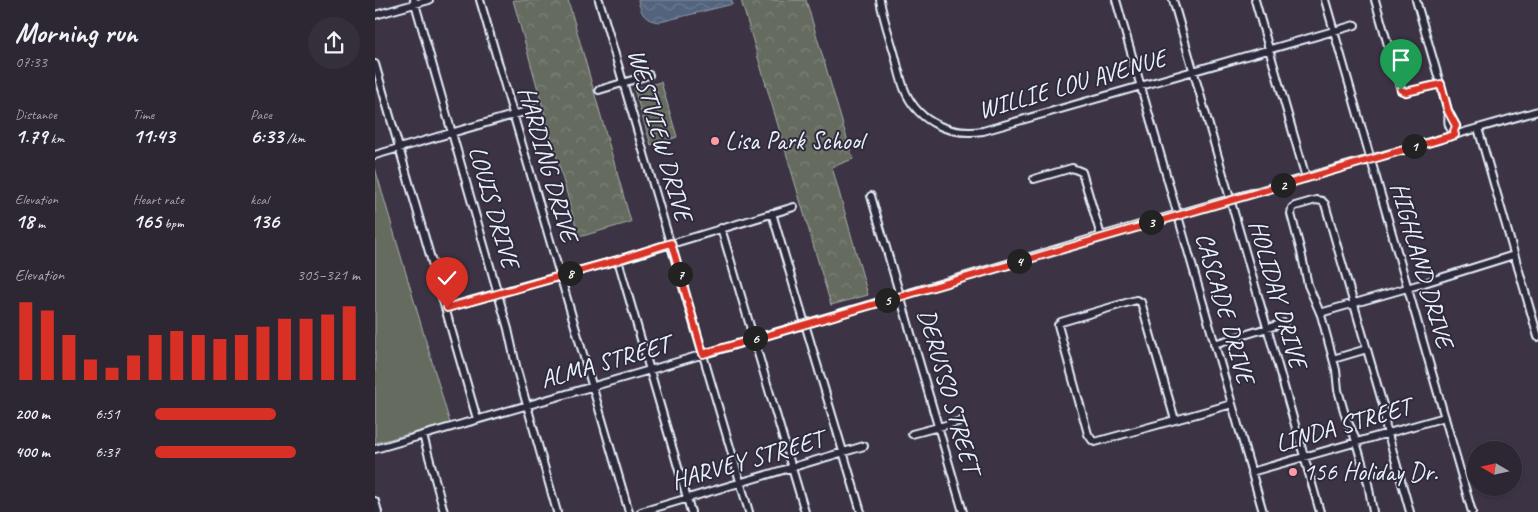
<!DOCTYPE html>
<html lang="en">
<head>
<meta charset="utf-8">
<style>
  body { margin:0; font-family:Caveat,sans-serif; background:#352f3b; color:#f1f3f6; height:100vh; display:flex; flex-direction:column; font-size:19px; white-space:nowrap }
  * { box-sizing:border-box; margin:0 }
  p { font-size:16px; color:#a7a5ac }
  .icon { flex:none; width:28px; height:28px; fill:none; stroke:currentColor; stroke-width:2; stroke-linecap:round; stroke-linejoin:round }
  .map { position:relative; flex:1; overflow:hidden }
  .panel { display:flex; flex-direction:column; background:#2d2733; width:375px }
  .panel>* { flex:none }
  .needle { width:32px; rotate:279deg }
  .fabs { position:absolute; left:1092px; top:441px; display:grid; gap:10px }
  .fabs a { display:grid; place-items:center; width:55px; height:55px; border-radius:50%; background:#2d2733; box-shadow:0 1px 4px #0004,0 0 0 1px #48444e; font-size:25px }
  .pin { position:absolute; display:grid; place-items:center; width:42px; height:42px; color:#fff; margin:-51px -21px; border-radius:50% 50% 50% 0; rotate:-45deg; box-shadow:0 0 5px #0007 }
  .pin .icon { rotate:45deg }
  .km { position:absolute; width:25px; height:25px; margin:-12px; border-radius:50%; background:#222; color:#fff; font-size:14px; line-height:25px; text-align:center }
  .round { display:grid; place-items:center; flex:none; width:52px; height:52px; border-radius:26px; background:#352f3b }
  .head { display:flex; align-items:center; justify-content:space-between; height:85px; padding:0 15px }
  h1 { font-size:28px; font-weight:800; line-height:38px }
  .metrics { display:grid; grid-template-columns:repeat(3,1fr); gap:8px; height:85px; padding:5px 15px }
  .metrics div { display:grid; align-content:center }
  .metrics b { font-size:21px; font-weight:800 }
  .metrics small { font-size:14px; font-weight:400 }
  .metrics p { font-size:14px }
  .chart { height:140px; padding:10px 15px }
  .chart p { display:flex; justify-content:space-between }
  .chart svg { width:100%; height:90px; margin-top:5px; stroke:#d93025; stroke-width:6 }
  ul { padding:0 15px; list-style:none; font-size:16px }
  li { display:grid; grid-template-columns:80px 60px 1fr; align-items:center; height:38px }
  li i { height:12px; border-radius:6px; background:#d93025 }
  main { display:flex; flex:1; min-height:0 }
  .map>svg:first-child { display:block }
  .green { fill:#656c5f; stroke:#a6aeac }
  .forest { fill:url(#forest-crowns); stroke:#a6aeac }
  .park { fill:url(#park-dots); stroke:#a6aeac }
  .water { fill:url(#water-waves); stroke:#8e9cae }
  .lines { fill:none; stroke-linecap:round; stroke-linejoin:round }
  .minor-casing { stroke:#e8f1f8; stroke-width:10 }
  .minor { stroke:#2f2a3d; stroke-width:6 }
  .route-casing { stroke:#fff; stroke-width:10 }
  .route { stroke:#d93025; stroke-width:6 }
  .poi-dot { fill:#ff9aa2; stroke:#2f2a3d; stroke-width:2 }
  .labels { text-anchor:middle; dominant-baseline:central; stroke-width:4; stroke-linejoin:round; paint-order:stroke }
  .street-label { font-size:25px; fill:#e8f1f8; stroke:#2f2a3d }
  .poi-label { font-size:25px; fill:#e8f1f8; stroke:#2f2a3d; text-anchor:start }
</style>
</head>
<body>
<main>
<section class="panel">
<div class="head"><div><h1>Morning run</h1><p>07:33</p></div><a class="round"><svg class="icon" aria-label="share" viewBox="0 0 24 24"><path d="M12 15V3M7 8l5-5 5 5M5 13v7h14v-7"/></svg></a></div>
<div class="metrics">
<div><p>Distance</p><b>1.79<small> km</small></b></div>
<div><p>Time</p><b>11:43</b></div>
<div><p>Pace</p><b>6:33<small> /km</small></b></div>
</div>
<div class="metrics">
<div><p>Elevation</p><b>18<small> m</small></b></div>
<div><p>Heart rate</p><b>165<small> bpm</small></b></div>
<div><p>kcal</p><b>136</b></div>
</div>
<div class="chart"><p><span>Elevation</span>305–321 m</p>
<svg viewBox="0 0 160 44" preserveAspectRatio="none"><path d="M5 44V6M15 44V10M25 44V22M35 44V34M45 44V38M55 44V32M65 44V22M75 44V20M85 44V22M95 44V24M105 44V22M115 44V18M125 44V14M135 44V14M145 44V12M155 44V8"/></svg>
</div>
<ul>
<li><b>200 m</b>6:51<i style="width:59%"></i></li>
<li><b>400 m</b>6:37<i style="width:69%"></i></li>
</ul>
</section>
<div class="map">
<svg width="1163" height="512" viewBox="0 0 1163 512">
  <defs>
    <pattern id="forest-crowns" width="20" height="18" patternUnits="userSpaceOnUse" patternTransform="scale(1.25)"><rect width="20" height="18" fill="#656c5f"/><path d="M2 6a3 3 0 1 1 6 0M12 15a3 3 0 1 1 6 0" fill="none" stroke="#7b8177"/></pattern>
    <pattern id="park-dots" width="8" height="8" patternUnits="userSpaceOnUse" patternTransform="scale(1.25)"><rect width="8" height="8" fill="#656c5f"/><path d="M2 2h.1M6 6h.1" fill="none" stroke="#7b8177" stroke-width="1.8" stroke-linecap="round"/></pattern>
    <pattern id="water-waves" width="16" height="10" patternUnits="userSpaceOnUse" patternTransform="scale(1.25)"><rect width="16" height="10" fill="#52637d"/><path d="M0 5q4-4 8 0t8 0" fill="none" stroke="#6b7a90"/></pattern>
  </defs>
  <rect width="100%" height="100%" fill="#3c3444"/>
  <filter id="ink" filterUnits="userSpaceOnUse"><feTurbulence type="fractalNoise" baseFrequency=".02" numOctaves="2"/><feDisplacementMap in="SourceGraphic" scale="10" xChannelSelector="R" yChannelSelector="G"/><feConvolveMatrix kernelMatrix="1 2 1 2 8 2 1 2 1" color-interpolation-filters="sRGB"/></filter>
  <g filter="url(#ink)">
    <path class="green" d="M0 168 75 423 0 443Z"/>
    <path class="forest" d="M138 0H193L256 222 204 237Z
      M366 0H431L478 159 457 167 493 295 456 305Z"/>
    <path class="park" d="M286 82 302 137 276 145 259 89Z"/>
    <path class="water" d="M263 0H356L358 4 285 22C270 21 266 14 263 0Z"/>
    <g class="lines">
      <defs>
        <path id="minor" d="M39 0 133 329 142 370 182 512
          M105 0 254 512
          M224 0 374 512
          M505 0C508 18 514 35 519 52 523 66 525 80 531 93 545 123 576 136 608 131L980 25
          M741 0 888 512
          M798 0 945 512
          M880 0 931 178
          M950 0 1097 512
          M1000 0 1026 90 1031 92 1065 84
          M1041 0 1073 111 1081 126 1079 131 1080 135
          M0 15 54 0
          M0 64 102 419
          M224 90 274 75
          M1074 112C1073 119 1072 128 1079 131
          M1103 128 1163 337
          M0 155 159 109
          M659 179 697 168 707 172 726 236
          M496 196 588 512
          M397 213 486 512
          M346 228 430 512
          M243 260 316 512
          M761 300 766 302 800 420 720 442 717 440 713 434 683 325 686 322Z
          M70 308 243 260 419 207
          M945 313 1046 284 1139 255
          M839 344 909 323
          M958 359 992 349
          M800 420 857 404
          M537 434 586 421
          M48 435 69 512
          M0 449 275 370 726 236 1163 111
          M876 472 1070 417
          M0 501 3 512
          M266 512 489 446
          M998 512 993 483 979 435 971 418 963 390 961 370 946 315 933 285 926 252 916 214 917 208 920 206 941 200 947 201 950 204 1008 405 1011 427 1035 512"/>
      </defs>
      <use href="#minor" class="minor-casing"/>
      <use href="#minor" class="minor"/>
    </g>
  </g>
  <g class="lines" filter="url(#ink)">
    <defs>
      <path id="route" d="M72 308 243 260 296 243 328 354 1080 135 1079 131 1081 126 1073 111 1066 84 1031 92 1026 90"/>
    </defs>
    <use href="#route" class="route-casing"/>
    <use href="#route" class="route"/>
  </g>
  <g class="poi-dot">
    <circle cx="340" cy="141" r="5"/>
    <circle cx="918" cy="472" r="5"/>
  </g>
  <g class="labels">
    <g class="street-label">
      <text transform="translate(697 84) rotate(-16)">WILLIE LOU AVENUE</text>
      <text transform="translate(285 135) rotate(74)">WESTVIEW DRIVE</text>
      <text transform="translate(173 164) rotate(74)">HARDING DRIVE</text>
      <text transform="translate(119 207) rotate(74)">LOUIS DRIVE</text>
      <text transform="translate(1047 265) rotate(74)">HIGHLAND DRIVE</text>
      <text transform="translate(903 294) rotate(74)">HOLIDAY DRIVE</text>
      <text transform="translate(850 308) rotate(74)">CASCADE DRIVE</text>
      <text transform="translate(230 362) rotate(-16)">ALMA STREET</text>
      <text transform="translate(574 391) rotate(74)">DERUSSO STREET</text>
      <text transform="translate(968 425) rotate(-16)">LINDA STREET</text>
      <text transform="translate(372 460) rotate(-16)">HARVEY STREET</text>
    </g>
    <g class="poi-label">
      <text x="350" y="141">Lisa Park School</text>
      <text x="928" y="472">156 Holiday Dr.</text>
    </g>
  </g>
</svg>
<div class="fabs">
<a><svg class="needle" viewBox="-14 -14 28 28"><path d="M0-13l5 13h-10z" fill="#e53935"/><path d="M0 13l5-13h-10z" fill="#a7a5ac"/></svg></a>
</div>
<div class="pin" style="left:1026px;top:90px;background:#1e9e55"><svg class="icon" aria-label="arrive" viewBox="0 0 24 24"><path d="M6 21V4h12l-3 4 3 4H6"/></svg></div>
<div class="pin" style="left:72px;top:308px;background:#d93025"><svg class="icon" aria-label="check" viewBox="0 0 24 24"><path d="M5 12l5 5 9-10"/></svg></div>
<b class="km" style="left:1039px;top:146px">1</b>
<b class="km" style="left:908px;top:185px">2</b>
<b class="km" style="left:776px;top:222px">3</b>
<b class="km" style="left:644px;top:261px">4</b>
<b class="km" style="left:512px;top:300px">5</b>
<b class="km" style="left:380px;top:338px">6</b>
<b class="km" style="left:305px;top:274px">7</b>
<b class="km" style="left:195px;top:273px">8</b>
</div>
</main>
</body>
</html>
